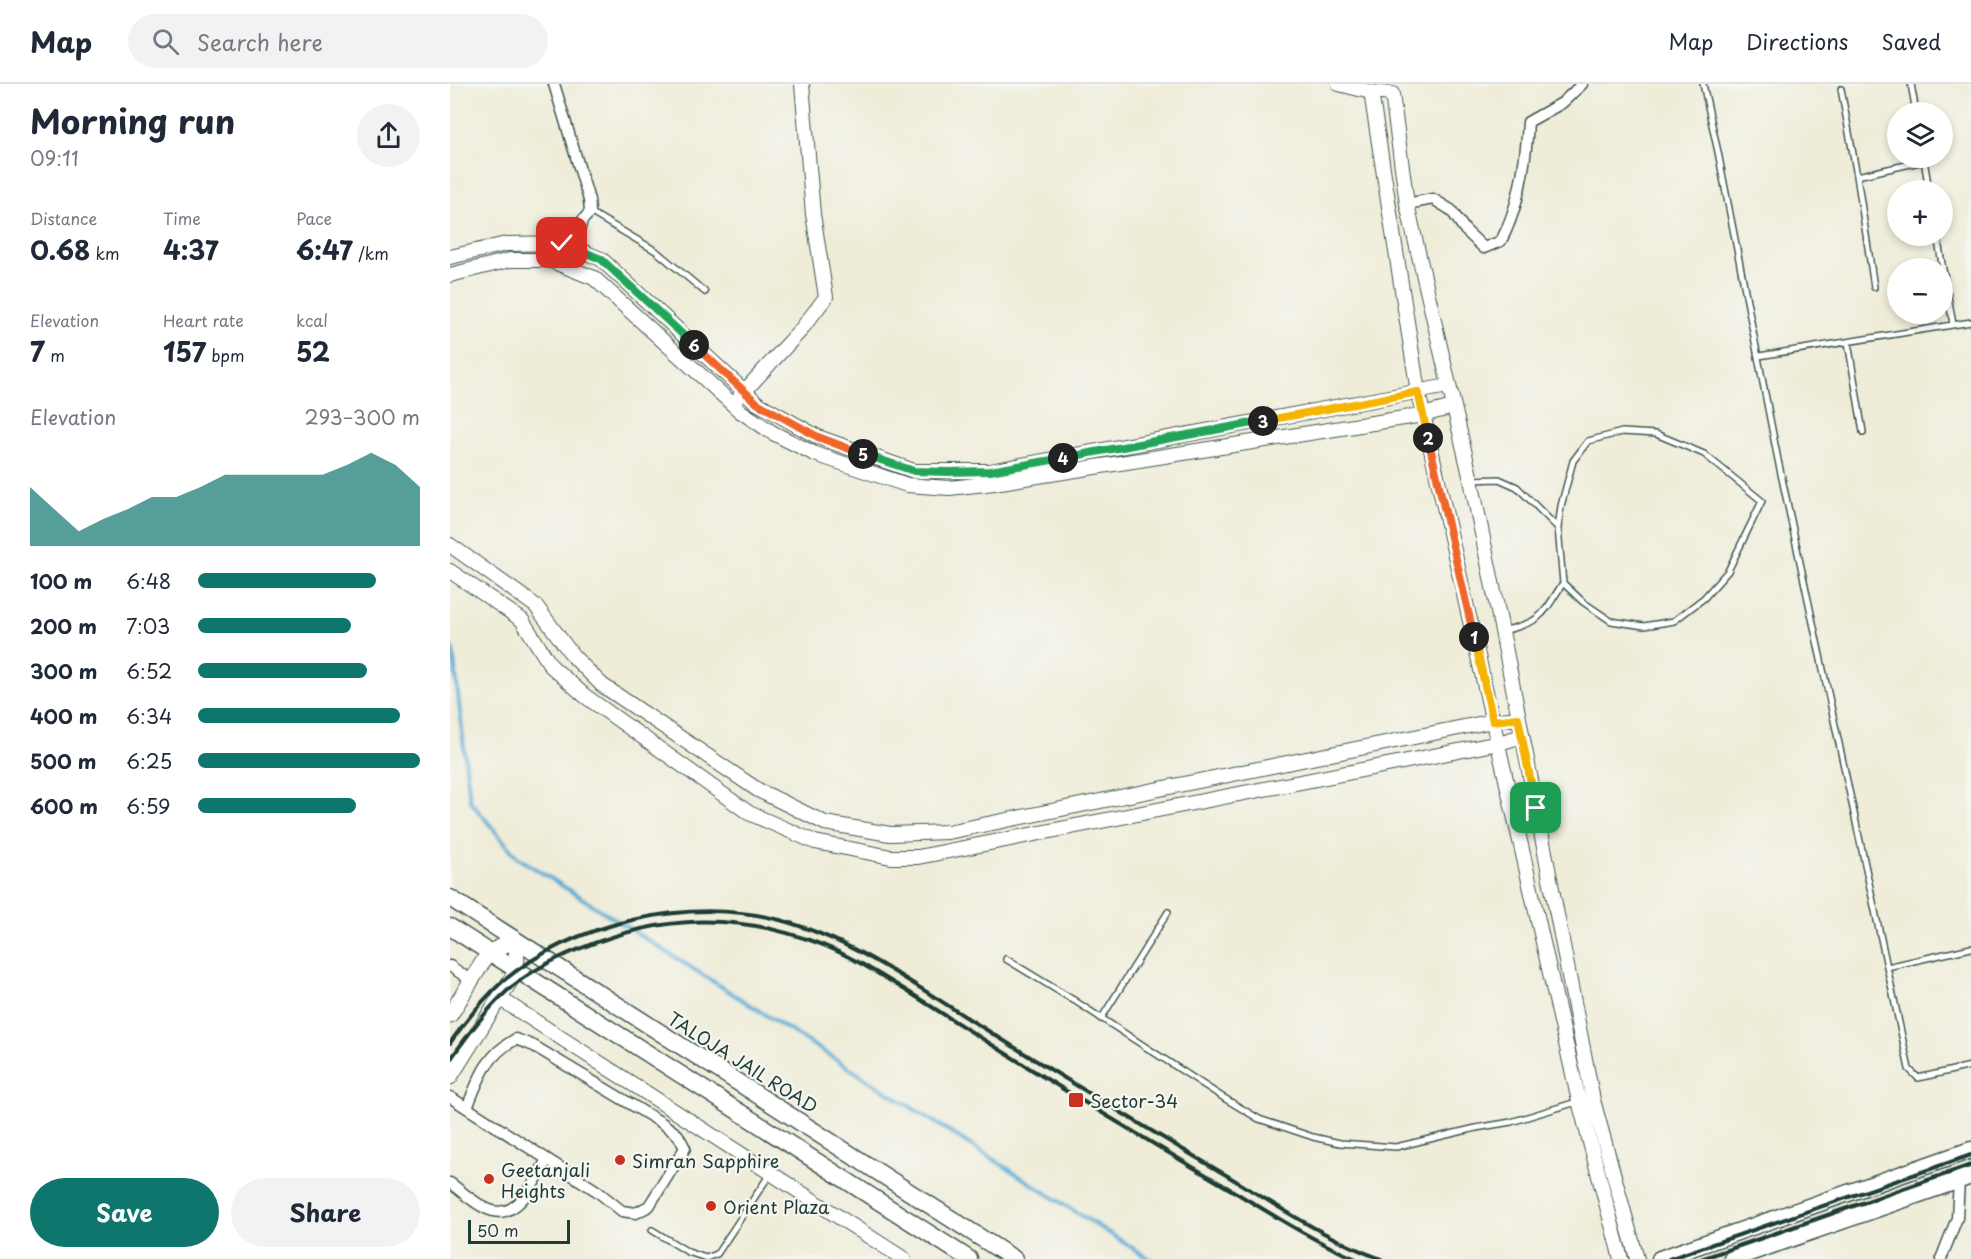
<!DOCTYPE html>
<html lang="en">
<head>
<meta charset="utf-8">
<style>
  body { margin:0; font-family:"Playpen Sans",sans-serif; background:#f2f2f3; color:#1f2937; height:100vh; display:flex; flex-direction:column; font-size:22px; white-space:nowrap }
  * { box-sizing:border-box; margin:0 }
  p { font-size:20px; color:#747a83 }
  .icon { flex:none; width:33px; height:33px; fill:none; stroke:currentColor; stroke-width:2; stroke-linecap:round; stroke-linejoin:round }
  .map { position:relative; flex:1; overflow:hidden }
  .panel { display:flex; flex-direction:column; background:#fff; width:450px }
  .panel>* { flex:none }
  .fabs { position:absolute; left:1437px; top:18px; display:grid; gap:12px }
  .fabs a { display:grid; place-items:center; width:66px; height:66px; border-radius:50%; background:#fff; box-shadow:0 3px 9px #0003; font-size:30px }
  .scale { position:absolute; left:18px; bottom:15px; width:102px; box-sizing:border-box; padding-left:6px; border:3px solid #1f3d34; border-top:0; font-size:16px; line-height:21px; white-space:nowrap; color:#1f3d34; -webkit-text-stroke:4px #f6f6f2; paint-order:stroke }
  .pin { position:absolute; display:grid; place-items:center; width:51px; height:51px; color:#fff; margin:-26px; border-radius:12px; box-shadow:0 3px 9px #0006 }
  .km { position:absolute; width:30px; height:30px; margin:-15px; border-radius:50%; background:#222; color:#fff; font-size:16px; line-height:30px; text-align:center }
  .round { display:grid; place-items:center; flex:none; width:63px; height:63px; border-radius:32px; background:#f2f2f3 }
  .head { display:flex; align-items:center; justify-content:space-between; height:102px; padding:0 30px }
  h1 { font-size:33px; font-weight:700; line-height:45px }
  .stats { display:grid; grid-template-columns:repeat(3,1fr); gap:9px; height:102px; padding:6px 30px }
  .stats div { display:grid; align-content:center }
  .stats b { font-size:26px; font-weight:700 }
  .stats small { font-size:16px; font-weight:400 }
  .stats p { font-size:16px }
  .chart { height:168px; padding:12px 30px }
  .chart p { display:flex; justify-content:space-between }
  .chart svg { width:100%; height:108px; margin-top:6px; fill:#0f766e; opacity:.7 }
  .cta { display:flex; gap:12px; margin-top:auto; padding:12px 30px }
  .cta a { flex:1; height:69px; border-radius:36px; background:#0f766e; color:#fff; font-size:24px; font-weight:700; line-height:69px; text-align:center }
  .cta a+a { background:#f2f2f3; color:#1f2937 }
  ul { padding:0 30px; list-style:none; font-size:20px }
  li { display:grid; grid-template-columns:96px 72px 1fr; align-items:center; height:45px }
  li i { height:15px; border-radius:8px; background:#0f766e }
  header { display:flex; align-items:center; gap:36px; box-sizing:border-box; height:84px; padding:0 30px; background:#fff; border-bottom:2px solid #e0e1e3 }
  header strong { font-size:28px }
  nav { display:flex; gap:33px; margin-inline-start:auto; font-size:21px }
  .search { width:420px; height:54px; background:#f2f2f3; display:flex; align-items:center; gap:15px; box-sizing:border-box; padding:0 21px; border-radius:33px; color:#747a83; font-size:22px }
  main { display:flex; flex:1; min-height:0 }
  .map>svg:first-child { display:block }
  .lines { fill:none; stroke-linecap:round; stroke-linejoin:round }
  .stream { stroke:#59abd4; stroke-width:4 }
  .service-casing { stroke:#3e574d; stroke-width:8 }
  .minor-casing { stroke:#3e574d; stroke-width:13 }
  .tertiary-casing { stroke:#3e574d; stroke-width:16 }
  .secondary-casing { stroke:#3e574d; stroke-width:17 }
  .primary-casing { stroke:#3e574d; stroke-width:19 }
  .service { stroke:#fff; stroke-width:5 }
  .minor { stroke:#fff; stroke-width:10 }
  .tertiary { stroke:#fff; stroke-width:14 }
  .secondary { stroke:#fff; stroke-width:15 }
  .primary { stroke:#fff; stroke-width:16 }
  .rail { stroke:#1f3d34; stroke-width:4 }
  .split-1-casing { stroke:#fff; stroke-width:12 }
  .split-2-casing { stroke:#fff; stroke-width:12 }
  .split-3-casing { stroke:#fff; stroke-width:12 }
  .split-4-casing { stroke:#fff; stroke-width:12 }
  .split-5-casing { stroke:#fff; stroke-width:12 }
  .split-6-casing { stroke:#fff; stroke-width:12 }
  .split-7-casing { stroke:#fff; stroke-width:12 }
  .split-1 { stroke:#f5b400; stroke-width:8 }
  .split-2 { stroke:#f0652b; stroke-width:8 }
  .split-3 { stroke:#f5b400; stroke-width:8 }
  .split-4 { stroke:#22a559; stroke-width:8 }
  .split-5 { stroke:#22a559; stroke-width:8 }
  .split-6 { stroke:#f0652b; stroke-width:8 }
  .split-7 { stroke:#22a559; stroke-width:8 }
  .poi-dot { fill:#c8321e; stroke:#f6f6f2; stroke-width:2 }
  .labels { text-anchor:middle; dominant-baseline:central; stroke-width:4.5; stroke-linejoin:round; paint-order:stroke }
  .street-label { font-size:18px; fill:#1f3d34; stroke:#f6f6f2 }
  .poi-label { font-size:18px; fill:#1f3d34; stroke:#f6f6f2; text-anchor:start }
</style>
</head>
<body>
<header>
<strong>Map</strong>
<div class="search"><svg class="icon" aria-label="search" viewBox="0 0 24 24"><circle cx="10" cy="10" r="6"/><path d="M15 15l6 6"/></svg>Search here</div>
<nav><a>Map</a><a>Directions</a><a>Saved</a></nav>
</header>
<main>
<section class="panel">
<div class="head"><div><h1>Morning run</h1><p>09:11</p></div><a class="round"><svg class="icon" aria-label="share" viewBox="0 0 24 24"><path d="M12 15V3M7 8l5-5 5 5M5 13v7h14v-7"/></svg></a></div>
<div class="stats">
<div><p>Distance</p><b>0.68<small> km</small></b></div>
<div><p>Time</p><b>4:37</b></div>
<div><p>Pace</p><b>6:47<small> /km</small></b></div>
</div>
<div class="stats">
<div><p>Elevation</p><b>7<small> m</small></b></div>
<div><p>Heart rate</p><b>157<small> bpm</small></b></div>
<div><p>kcal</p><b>52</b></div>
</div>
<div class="chart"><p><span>Elevation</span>293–300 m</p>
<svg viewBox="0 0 160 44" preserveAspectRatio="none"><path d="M0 44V20L10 29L20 38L30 33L40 29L50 24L60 24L70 20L80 15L90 15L100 15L110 15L120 15L130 11L140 6L150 11L160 20V44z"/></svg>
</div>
<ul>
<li><b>100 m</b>6:48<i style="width:80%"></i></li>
<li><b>200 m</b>7:03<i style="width:69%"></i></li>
<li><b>300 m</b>6:52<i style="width:76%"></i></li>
<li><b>400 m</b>6:34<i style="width:91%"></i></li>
<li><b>500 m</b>6:25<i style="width:100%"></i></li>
<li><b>600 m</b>6:59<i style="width:71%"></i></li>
</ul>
<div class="cta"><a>Save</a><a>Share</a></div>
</section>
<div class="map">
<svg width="1521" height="1175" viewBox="0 0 1521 1175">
  <rect width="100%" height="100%" fill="#f6f6f2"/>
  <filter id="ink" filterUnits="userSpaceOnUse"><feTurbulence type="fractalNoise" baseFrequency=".0167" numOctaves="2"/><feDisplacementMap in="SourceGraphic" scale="12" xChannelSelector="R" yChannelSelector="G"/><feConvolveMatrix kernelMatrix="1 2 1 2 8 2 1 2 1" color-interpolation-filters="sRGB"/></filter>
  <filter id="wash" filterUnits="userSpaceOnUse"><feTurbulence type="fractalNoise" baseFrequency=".008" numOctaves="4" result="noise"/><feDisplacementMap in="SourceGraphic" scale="24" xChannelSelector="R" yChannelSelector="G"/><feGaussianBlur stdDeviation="1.35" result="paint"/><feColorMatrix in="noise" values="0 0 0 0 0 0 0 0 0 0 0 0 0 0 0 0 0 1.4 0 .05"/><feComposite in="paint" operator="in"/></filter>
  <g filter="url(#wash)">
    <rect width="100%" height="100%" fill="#efecd8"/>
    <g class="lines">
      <path class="stream" d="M0 562 3 566 20 717 67 773 700 1175"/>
    </g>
  </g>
  <g filter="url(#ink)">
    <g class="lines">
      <defs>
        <path id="service" d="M1253 0 1268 68 1328 376 1459 985 1468 994 1521 982
          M1461 0 1466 28
          M1391 5 1407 92 1474 77
          M1474 76 1479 106
          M1407 92 1424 203
          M140 128 206 167 255 208
          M1487 152 1503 240
          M1398 258 1413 348
          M1309 272 1521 238
          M1021 396 1049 395 1067 403 1108 444 1111 422 1123 377 1138 357 1172 348 1206 350 1254 370 1312 417 1278 487 1254 514 1224 537 1194 542 1161 537 1133 518 1113 499 1108 444
          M1052 547C1092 538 1092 532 1113 499
          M556 875 625 917 774 1014 809 1035 863 1053 890 1059 946 1063 1026 1044 1061 1038 1130 1017
          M1437 883 1521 864
          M651 935 718 828
          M202 1146 238 1168 256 1174 267 1170 320 1090"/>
        <path id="minor" d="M104 0 139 116 140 128 132 137 118 184
          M957 120 983 115 1001 126 1015 146 1034 164 1051 157C1069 123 1076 76 1078 38L1112 19 1132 0
          M0 882 22 897
          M0 1013 17 1024 147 1107 172 1127 186 1129 199 1122 235 1064 228 1051 212 1039 84 962 66 955C36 971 29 994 17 1024
          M0 1099C13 1108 28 1123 43 1127 70 1134 87 1093 97 1075
          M1491 1175 1507 1134 1509 1096"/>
        <path id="tertiary" d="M889 0 921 8 942 10 957 120 1021 396 1052 547 1143 1016 1187 1175
          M921 8 968 308 1129 1017 1171 1175
          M0 173 56 160 113 159 125 164 151 175 307 319 368 353 464 387H540L998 302
          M0 191 60 176H99L144 194 290 327 323 349 365 370 457 401 499 404 544 399 973 331 1003 323
          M290 312 350 247 376 213 363 130 352 0
          M0 461 86 522 123 572 152 601 308 706 375 739 440 750 498 748 1043 637 1068 634
          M0 487 72 536 101 582 135 612 299 729 365 758 441 773H468L1049 659 1072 652
          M49 914 454 1175"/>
        <path id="secondary" d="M0 931 39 868 66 856 67 886 0 993"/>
        <path id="primary" d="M0 814 564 1175
          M0 843 519 1175
          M1210 1175 1521 1066
          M1282 1175 1521 1092"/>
      </defs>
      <use href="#service" class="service-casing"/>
      <use href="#minor" class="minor-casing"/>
      <use href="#tertiary" class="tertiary-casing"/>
      <use href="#secondary" class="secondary-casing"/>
      <use href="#primary" class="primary-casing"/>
      <use href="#service" class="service"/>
      <use href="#minor" class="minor"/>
      <use href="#tertiary" class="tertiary"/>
      <use href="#secondary" class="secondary"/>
      <use href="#primary" class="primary"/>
      <path class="rail" d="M0 959C15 938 33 915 52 898 124 838 240 812 330 836 400 855 459 897 519 935 604 988 689 1040 776 1091 826 1121 876 1155 931 1175
        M0 976C17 952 35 927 57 907 77 889 104 875 129 865 214 830 287 828 373 861 405 874 435 894 465 912 502 936 539 959 576 982 641 1023 707 1062 773 1101 817 1127 859 1155 906 1175
        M1219 1175 1521 1071
        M1251 1175 1521 1081"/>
    </g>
  </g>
  <g class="lines" filter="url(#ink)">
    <defs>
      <path id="split-1" d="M1024 553 1043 637 1068 634 1086 724"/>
      <path id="split-2" d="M978 354 1024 553"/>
      <path id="split-3" d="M813 337 968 308 978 354"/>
      <path id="split-4" d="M613 374 813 337"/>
      <path id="split-5" d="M413 370 464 387 498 388 540 387 613 374"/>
      <path id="split-6" d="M244 261 307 319 368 353 413 370"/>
      <path id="split-7" d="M112 159 151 175 244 261"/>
    </defs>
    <use href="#split-1" class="split-1-casing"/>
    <use href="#split-2" class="split-2-casing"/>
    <use href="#split-3" class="split-3-casing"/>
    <use href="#split-4" class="split-4-casing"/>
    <use href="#split-5" class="split-5-casing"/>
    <use href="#split-6" class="split-6-casing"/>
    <use href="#split-7" class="split-7-casing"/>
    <use href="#split-1" class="split-1"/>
    <use href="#split-2" class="split-2"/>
    <use href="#split-3" class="split-3"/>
    <use href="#split-4" class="split-4"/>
    <use href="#split-5" class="split-5"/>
    <use href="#split-6" class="split-6"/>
    <use href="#split-7" class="split-7"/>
  </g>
  <g class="poi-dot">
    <rect x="618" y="1008" width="16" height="16" rx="3"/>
    <circle cx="170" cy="1076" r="6"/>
    <circle cx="39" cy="1095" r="6"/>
    <circle cx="261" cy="1122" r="6"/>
  </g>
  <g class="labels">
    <g class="street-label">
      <text transform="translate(293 978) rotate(32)">TALOJA JAIL ROAD</text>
    </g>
    <g class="poi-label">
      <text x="640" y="1016">Sector-34</text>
      <text x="182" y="1076">Simran Sapphire</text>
      <text x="51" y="1085">Geetanjali<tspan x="51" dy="21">Heights</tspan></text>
      <text x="273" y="1122">Orient Plaza</text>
    </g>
  </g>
</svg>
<div class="fabs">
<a><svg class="icon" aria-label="layers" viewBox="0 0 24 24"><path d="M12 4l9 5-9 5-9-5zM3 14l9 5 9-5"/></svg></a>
<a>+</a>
<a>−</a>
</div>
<div class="scale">50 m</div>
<div class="pin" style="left:1086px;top:724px;background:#1e9e55"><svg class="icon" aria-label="arrive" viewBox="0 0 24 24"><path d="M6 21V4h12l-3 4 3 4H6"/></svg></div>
<div class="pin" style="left:112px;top:159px;background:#d93025"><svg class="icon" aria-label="check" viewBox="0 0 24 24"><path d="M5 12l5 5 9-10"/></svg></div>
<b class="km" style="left:1024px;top:553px">1</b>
<b class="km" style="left:978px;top:354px">2</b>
<b class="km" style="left:813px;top:337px">3</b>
<b class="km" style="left:613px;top:374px">4</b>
<b class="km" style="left:413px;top:370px">5</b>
<b class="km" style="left:244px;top:261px">6</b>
</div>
</main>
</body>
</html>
